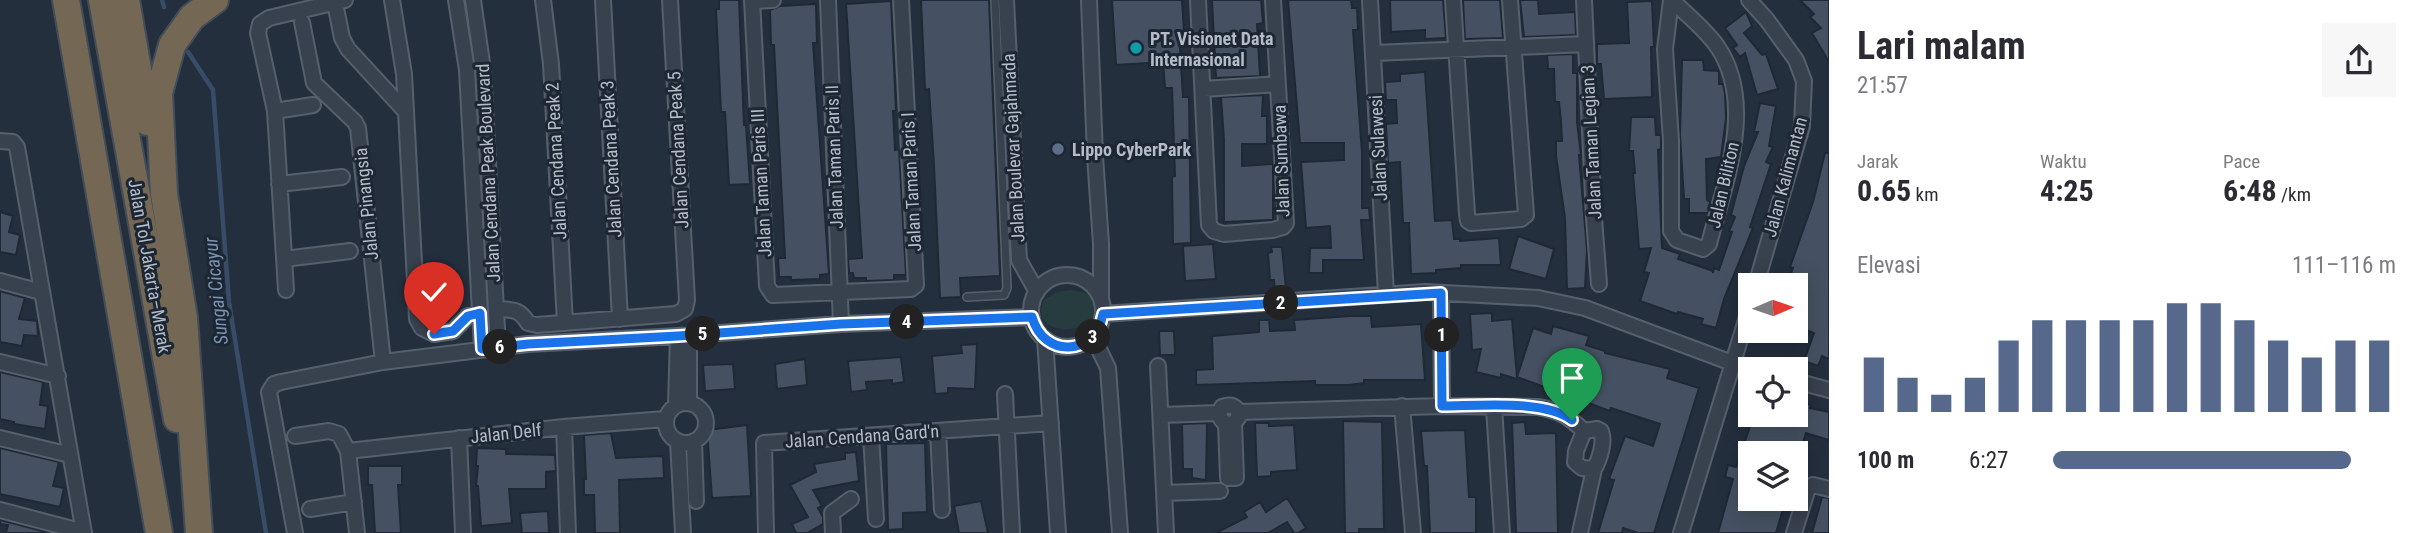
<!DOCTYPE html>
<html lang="id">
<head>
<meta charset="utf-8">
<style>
  body { margin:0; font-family:"Roboto Condensed",sans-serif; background:#f7f7f7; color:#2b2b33; height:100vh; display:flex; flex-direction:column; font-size:26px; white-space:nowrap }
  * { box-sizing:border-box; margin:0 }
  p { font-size:23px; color:#7c7c81 }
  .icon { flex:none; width:38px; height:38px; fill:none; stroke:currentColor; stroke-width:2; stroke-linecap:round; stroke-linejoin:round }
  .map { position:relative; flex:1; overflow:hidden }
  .sheet { display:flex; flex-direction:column; background:#fff; width:595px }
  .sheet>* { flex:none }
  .needle { width:46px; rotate:88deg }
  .buttons { position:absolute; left:1738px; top:273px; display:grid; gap:14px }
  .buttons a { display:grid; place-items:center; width:70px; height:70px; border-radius:0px; background:#fff; box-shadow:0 4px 18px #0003; font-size:35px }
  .pin { position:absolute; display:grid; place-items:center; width:60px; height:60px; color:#fff; margin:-72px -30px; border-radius:50% 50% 50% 0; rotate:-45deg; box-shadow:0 0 7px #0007 }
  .pin .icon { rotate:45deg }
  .km { position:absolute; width:35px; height:35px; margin:-18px; border-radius:50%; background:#222; color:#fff; font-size:19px; line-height:35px; text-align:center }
  .round { display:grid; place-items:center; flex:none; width:74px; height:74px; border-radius:0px; background:#f7f7f7 }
  .head { display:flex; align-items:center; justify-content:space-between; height:119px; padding:0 28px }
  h1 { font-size:38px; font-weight:700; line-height:52px }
  .metrics { display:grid; grid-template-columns:repeat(3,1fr); gap:10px; height:119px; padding:7px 28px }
  .metrics div { display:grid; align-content:center }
  .metrics b { font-size:30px; font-weight:700 }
  .metrics small { font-size:19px; font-weight:400 }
  .metrics p { font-size:19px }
  .chart { height:196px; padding:14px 28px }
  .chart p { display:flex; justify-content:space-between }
  .chart svg { width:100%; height:126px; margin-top:7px; stroke:#56698c; stroke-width:6 }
  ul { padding:0 28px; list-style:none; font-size:23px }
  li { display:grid; grid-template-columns:112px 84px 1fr; align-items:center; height:52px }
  li i { height:18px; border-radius:9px; background:#56698c }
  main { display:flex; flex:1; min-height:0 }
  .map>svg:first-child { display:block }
  .green { fill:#263c3f }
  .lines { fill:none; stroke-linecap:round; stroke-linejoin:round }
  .stream { stroke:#394c67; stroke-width:4.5 }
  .building { fill:#455162; stroke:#1f2835; stroke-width:2 }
  .service-casing { stroke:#565f6c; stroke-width:10 }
  .minor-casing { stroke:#565f6c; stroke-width:18 }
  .motorway-casing { stroke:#434c59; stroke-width:30 }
  .service { stroke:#38414e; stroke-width:7 }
  .minor { stroke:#38414e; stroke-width:14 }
  .motorway { stroke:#746855; stroke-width:26 }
  .route-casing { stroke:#fff; stroke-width:14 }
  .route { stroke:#1a73e8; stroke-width:9 }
  .culture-dot { fill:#0f9aa8; stroke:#1d2633; stroke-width:2.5 }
  .service-dot { fill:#5c6f8a; stroke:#1d2633; stroke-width:2.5 }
  .labels { text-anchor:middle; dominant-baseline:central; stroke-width:6; stroke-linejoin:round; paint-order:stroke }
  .poi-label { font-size:18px; font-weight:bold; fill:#b4bcc9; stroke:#1d2633; text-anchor:start }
  .street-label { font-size:18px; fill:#b4bcc9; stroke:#1d2633 }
  .water-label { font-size:19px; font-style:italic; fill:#7c92b1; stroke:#1d2633 }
</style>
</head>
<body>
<main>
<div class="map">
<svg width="1829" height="533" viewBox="0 0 1829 533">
  <rect width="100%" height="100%" fill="#242f3e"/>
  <path class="green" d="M1070 290C1079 291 1090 292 1094 301 1110 335 1025 342 1044 300L1057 292Z"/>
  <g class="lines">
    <path class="stream" d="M162 0 164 7
      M188 52 213 90 229 302 266 533"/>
  </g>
  <path class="building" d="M719 0H739L744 125H746L750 184 729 185 725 112H721L716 9H719Z
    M921 0H989L1000 276 960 278 961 297 940 298 934 165 929 89 925 90Z
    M1112 0H1182L1184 31H1179L1183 97H1189L1191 243 1173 244 1172 177 1175 176 1172 88H1165L1163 62 1116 65Z
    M1212 0H1261L1263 23 1257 24 1260 76 1216 78Z
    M1288 0H1351L1352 8H1357L1358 30H1353L1362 153V208H1369L1370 220H1361L1364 260H1323V273H1309L1310 248H1331L1330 226 1306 228 1301 162 1344 160V143H1300Z
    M1390 0H1443L1446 38 1425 39V30L1391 32Z
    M1463 0H1500L1503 38 1465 39Z
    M1520 0H1538L1539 14 1575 12 1576 35 1524 37Z
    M1800 0H1829V62L1812 33 1821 28 1810 17 1814 14Z
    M891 1 896 111H893L895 150 899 149 906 275H894V280L866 281V278H854L853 273H849L848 259 862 258 846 4Z
    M1652 1 1654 47H1651L1652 97 1604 99 1601 64H1597V44L1629 43 1627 2Z
    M816 4 817 43H813L829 274 820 275V279L791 280V277H779L778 258H785L774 45H771L770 10 780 6Z
    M1746 12 1752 26 1744 33 1762 55 1766 54 1778 89 1757 95 1745 53 1740 57 1733 48 1737 45 1725 28Z
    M1573 54V73H1577V122L1581 155H1579L1587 250 1585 288 1567 289 1565 218 1556 156V141H1562L1561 121 1559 102H1555L1554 69H1548L1547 55Z
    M1682 60H1703L1704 70 1719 71V84H1723L1725 94 1726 118 1721 157 1706 159 1707 200 1710 202 1708 213H1689V199H1684L1680 135Z
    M1425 72 1435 221 1452 220 1454 239H1460V241L1499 238 1501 265H1461V268L1436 270V273L1411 274 1409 223H1403L1400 162 1388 163 1386 124 1397 123 1396 100H1386L1385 82 1400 81V74Z
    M1263 95 1262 116H1267V144H1242V166L1273 164V220L1224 222V140L1221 97Z
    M1760 103 1776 106 1769 146 1773 147 1766 162 1771 164 1750 227 1753 228 1724 299 1716 328 1701 324 1703 319 1678 312 1677 314 1640 301 1649 273 1644 272 1651 248 1639 249 1633 173H1635L1633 151H1629L1631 117H1655L1656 135H1661V149L1658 150 1662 248 1680 254 1678 259 1713 271V273L1714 268 1719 270 1732 232 1729 231 1735 217 1731 215 1744 166 1758 132H1754Z
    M1825 153H1829V359L1822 356 1818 366 1804 361 1814 333 1796 326V285H1787L1793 268 1790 267 1813 202Z
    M0 212 13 216 9 232 20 235 16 255 0 252Z
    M1518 236 1554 249 1546 279 1509 269Z
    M1213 244 1216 279 1185 281 1183 246Z
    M1271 247H1282L1286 289 1275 290 1274 280H1270L1268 253 1272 252Z
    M0 291 25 298 19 319 37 321 38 336 24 335 22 346 0 342Z
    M1492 313V321L1512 319 1517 377 1533 328 1551 334 1553 326 1589 336 1586 345 1605 351V353L1670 369 1667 378 1699 388 1654 533H1638L1623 528 1622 533H1598L1614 480 1609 479 1625 436 1653 446 1660 424 1611 408 1610 411 1517 377V379L1501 374V378L1476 372 1481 349 1472 350 1470 314Z
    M1351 316H1371L1372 327 1421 324 1425 380H1364V383L1349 385H1315V381L1196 385V370L1213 369 1212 336 1259 332V320H1269L1270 331 1295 330 1294 320Z
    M1159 331H1174L1175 355H1160Z
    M977 344 975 389 948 388V393L935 394 932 356 962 353 961 345Z
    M901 357 904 382 892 384V380L866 382 867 390 851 392 848 361Z
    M805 359 807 385 777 389 775 364Z
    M733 364 735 389 705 391 703 365Z
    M0 372 43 382 40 405 48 406 45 429 14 424V422L0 419Z
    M1796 400 1811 405 1810 408 1829 412V440L1806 433 1800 453H1750V499H1786L1776 533H1718L1733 479 1725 477 1728 465 1736 467 1754 415H1796Z
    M1343 421 1382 422 1384 529H1359V533H1345Z
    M1525 422 1526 434 1556 433 1558 533H1516L1512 423Z
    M1207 423 1206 480 1192 478V469H1183L1182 424Z
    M1255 423H1269V426L1294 425 1297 470 1271 472V476L1257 477Z
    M747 425 751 496 712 498 707 430Z
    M1465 430 1469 497H1476V533H1430L1427 466H1424L1421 431Z
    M611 433 616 458 663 456 664 478 619 480 620 533H595L594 495H584V479H586L584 435Z
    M925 443 927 512 903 513V529L888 530 886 444Z
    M0 448 59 462 53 486 64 488 60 507 0 494Z
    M477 448 506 449V454L555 455 556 471 546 472V489H509L512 523 481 526 478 486H476L478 466H476Z
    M856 452 859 481 813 490 822 506 818 508 823 517V524L807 533H796L792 524 808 517 790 485 816 472 814 464 845 459V453Z
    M368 466H402V485H398L401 533H375L372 485H368Z
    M1822 497 1829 498V533H1812Z
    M1287 498 1306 528 1298 533H1294L1287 522 1268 533H1216L1247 517 1244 512 1260 502 1266 512Z
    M981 501 988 533H959L954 506Z
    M548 511 549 533H522L520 513Z
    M0 520 50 533H6L8 525 0 524Z"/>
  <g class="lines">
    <defs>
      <path id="service" d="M967 297 1004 295 1007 288 995 0"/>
      <path id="minor" d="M392 0 404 74 417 319 422 328 434 334 453 331 468 316 480 313
        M456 0 467 70 482 349
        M473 0 483 70 498 347
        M543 0 551 64 565 323
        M603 0 620 319
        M752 0 767 286 773 295 911 289 916 285 901 0
        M828 0 841 324
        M1006 0 1019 260 1037 292
        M1089 0 1095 156 1101 244V296
        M1198 0 1209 225 1214 231 1224 234 1273 230 1283 227 1286 223 1273 0
        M1370 0 1386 295
        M1453 0 1467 214 1468 221 1471 223 1521 219 1526 215 1510 0
        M1584 0 1594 218 1599 284
        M1671 0 1665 49 1671 141V231L1677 240 1703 249 1709 244C1724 184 1757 104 1717 46 1705 29 1687 15 1672 0
        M1749 0 1767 20 1796 60 1804 81 1802 126 1756 285
        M752 1 773 0
        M335 3 342 38 348 49 406 112
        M302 22 314 83 355 122 358 128 383 362
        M1374 53 1586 44
        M1203 89 1278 84
        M275 111 313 105
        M0 141 13 142 17 147 84 533
        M279 184 342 177
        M284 259 350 251
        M1031 311a36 36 0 1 1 72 0a36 36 0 1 1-72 0Z
        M0 281 41 292
        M286 290 275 111 258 33 260 24 269 18 345 0
        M1441 293 1442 406
        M496 309C512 310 519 308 528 323L537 325 676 314 685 309 687 300 670 0
        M1103 314 1425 292 1538 298 1585 308 1732 363 1753 369
        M689 335V403
        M1093 337 1108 368 1120 533
        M1045 339 1058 533
        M0 362 58 376
        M1158 366 1166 533
        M1796 381 1829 390
        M1005 394 1012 533
        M666 423a20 20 0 1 1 40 0a20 20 0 1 1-40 0Z
        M676 405 678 336
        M1402 406 1413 533
        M1494 407 1502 533
        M1239 412 1238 418 1234 423 1226 424C1219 419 1218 415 1222 407 1230 404 1234 405 1239 412L1442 406 1538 407C1559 410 1569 417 1584 431
        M1161 415 1219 413
        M1226 424 1228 478H1236L1234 423
        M564 427 568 533
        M1597 429 1601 431C1605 442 1600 459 1594 469L1582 468 1575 462 1576 451 1584 431Z
        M938 431 942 510
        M295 436 329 431 339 434 348 451 357 533
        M871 436 876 519
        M0 438 70 455
        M459 438 463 533
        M678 441 683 533
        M694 441 696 501
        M348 451 564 427 665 419
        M1164 493 1220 491
        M310 509 354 502
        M0 510 84 532
        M295 533 269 392 274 384 281 382 383 362 528 344 678 336 841 324 1032 317
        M766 533 764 443 1051 423
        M833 533 832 513 851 499
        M1580 533 1594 469
        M1681 533 1750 307
        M1794 533 1808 488 1813 485 1829 489"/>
      <path id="motorway" d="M66 0 159 533
        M102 0 177 419
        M126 0 147 122
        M199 533 184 318 164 194 159 93 172 45 192 17 215 0"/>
    </defs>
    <use href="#service" class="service-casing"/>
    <use href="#minor" class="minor-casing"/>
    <use href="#motorway" class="motorway-casing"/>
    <use href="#service" class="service"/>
    <use href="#minor" class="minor"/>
    <use href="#motorway" class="motorway"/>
  </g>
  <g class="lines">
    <defs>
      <path id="route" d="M434 334 453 331 468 316 480 313 482 349 528 344 678 336 841 324 1032 317C1044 359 1095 356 1103 314L1441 293 1442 406C1476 406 1546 399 1572 420"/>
    </defs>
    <use href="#route" class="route-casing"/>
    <use href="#route" class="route"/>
  </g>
  <circle class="culture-dot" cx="1136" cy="48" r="7"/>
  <circle class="service-dot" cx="1058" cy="149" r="7"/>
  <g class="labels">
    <g class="poi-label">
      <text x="1150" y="38">PT. Visionet Data<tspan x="1150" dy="21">Internasional</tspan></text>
      <text x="1072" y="149">Lippo CyberPark</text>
    </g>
    <g class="street-label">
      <text transform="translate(1591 142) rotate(-93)">Jalan Taman Legian 3</text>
      <text transform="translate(1013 148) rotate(-93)">Jalan Boulevar Gajahmada</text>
      <text transform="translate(1378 148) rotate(-93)">Jalan Sulawesi</text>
      <text transform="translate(678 150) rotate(-93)">Jalan Cendana Peak 5</text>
      <text transform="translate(834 157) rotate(-92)">Jalan Taman Paris II</text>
      <text transform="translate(611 159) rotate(-93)">Jalan Cendana Peak 3</text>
      <text transform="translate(556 161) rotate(-93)">Jalan Cendana Peak 2</text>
      <text transform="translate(1281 161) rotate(-92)">Jalan Sumbawa</text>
      <text transform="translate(488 173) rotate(-93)">Jalan Cendana Peak Boulevard</text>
      <text transform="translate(1785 177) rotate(-75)">Jalan Kalimantan</text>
      <text transform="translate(911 182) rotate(-93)">Jalan Taman Paris I</text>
      <text transform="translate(761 183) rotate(-93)">Jalan Taman Paris III</text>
      <text transform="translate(1723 185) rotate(-77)">Jalan Biliton</text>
      <text transform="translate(366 204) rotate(-96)">Jalan Pinangsia</text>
      <text transform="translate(150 266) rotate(80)">Jalan Tol Jakarta–Merak</text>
      <text transform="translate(506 433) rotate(-6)">Jalan Delf</text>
      <text transform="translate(862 436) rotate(-4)">Jalan Cendana Gard'n</text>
    </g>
    <g class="water-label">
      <text transform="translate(216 291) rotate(-96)">Sungai Cicayur</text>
    </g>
  </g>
</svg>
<div class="buttons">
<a><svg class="needle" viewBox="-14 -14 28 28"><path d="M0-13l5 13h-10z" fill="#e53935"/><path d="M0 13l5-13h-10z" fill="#7c7c81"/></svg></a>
<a><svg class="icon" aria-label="locate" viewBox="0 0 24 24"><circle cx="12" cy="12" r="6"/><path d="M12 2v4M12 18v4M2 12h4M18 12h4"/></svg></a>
<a><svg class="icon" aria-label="layers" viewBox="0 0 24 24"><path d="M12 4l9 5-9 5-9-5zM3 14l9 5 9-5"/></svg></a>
</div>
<div class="pin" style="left:1572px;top:420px;background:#1e9e55"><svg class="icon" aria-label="arrive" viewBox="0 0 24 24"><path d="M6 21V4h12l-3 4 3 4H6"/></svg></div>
<div class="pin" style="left:434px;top:334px;background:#d93025"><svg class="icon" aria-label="check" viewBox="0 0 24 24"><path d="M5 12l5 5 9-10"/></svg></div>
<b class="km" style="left:1442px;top:335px">1</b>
<b class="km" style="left:1281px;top:303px">2</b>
<b class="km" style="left:1093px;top:337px">3</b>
<b class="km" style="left:907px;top:322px">4</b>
<b class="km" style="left:703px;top:334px">5</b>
<b class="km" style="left:500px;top:347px">6</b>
</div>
<section class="sheet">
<div class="head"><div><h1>Lari malam</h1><p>21:57</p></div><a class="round"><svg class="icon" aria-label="share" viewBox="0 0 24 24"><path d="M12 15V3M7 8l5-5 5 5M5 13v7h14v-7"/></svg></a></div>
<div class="metrics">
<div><p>Jarak</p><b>0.65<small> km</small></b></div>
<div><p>Waktu</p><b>4:25</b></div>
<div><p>Pace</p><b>6:48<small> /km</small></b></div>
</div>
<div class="chart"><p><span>Elevasi</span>111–116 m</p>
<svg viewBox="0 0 160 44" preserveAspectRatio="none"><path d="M5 44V25M15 44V32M25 44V38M35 44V32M45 44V19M55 44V12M65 44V12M75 44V12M85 44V12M95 44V6M105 44V6M115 44V12M125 44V19M135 44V25M145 44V19M155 44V19"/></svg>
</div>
<ul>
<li><b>100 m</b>6:27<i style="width:87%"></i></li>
</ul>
</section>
</main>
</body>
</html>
